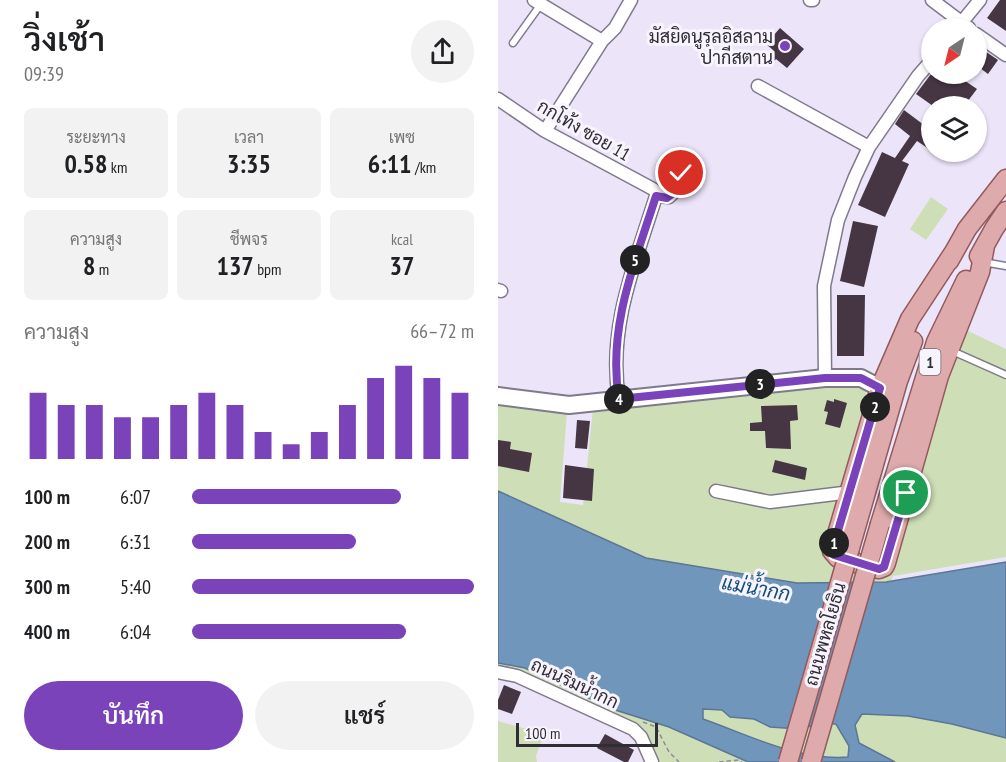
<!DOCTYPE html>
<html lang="th">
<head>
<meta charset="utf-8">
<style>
  body { margin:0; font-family:"PT Sans Narrow",Sarabun,sans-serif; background:#f2f2f2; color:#202124; height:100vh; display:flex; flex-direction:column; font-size:22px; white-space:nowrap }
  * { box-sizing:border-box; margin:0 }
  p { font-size:20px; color:#757577 }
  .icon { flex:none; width:33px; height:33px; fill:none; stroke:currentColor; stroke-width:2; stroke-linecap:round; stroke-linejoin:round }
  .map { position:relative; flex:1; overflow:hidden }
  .details { display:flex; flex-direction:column; background:#fff; width:498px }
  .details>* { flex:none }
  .needle { width:39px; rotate:215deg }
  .buttons { position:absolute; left:423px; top:18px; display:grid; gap:12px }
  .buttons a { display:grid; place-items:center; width:66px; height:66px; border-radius:50%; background:#fff; box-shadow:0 2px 4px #0004; font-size:30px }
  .scale { position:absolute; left:18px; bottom:15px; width:142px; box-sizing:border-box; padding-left:6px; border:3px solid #302d35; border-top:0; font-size:16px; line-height:21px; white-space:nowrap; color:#302d35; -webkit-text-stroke:4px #f7f4fd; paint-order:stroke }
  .pin { position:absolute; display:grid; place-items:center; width:51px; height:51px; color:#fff; margin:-26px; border:3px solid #fff; border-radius:50%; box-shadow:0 2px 6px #0007 }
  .km { position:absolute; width:30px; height:30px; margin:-15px; border-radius:50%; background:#222; color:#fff; font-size:16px; line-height:30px; text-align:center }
  .round { display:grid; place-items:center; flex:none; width:63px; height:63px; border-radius:32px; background:#f2f2f2 }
  .summary { display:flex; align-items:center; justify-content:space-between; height:102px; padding:0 24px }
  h1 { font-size:33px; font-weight:600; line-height:45px }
  .figures { display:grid; grid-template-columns:repeat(3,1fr); gap:9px; height:102px; padding:6px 24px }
  .figures div { display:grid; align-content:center; border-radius:9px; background:#f2f2f2; text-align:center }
  .figures b { font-size:26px; font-weight:600 }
  .figures small { font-size:16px; font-weight:400 }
  .figures p { font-size:16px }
  .chart { height:168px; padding:12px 24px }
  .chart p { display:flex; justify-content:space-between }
  .chart svg { width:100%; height:108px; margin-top:6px; stroke:#7b43ba; stroke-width:6 }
  .button { display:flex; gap:12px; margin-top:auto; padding:12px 24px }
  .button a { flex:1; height:69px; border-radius:36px; background:#7b43ba; color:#fff; font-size:24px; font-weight:600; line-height:69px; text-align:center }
  .button a+a { background:#f2f2f2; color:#202124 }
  ul { padding:0 24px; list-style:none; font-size:20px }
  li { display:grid; grid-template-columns:96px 72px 1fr; align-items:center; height:45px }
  li i { height:15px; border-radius:8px; background:#7b43ba }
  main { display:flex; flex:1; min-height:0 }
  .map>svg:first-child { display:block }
  .green { fill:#cedfb7 }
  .water { fill:#7096bb; stroke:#5d7693; stroke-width:1.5; fill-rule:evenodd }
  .building { fill:#463643 }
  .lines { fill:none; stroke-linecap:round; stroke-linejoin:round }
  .lane-casing { stroke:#7f798c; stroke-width:9 }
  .street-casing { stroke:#7f798c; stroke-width:15 }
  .secondary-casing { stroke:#7f798c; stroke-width:20 }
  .primary-casing { stroke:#935a5e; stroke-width:21 }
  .path { stroke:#8f8a98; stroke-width:1.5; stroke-dasharray:4.5 3; stroke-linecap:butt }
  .lane { stroke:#fff; stroke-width:6 }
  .street { stroke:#fff; stroke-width:12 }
  .secondary { stroke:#fff; stroke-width:16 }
  .primary { stroke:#deaaac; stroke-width:18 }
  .primary-bridge-casing { stroke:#935a5e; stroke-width:21; stroke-linecap:butt }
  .primary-bridge { stroke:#deaaac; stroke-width:18 }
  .route-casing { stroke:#fff; stroke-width:12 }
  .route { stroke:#7b43ba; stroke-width:8 }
  .poi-dot { fill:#7b43ba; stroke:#f7f4fd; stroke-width:2 }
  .labels { text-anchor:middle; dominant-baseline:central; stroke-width:6; stroke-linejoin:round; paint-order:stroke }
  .shield { fill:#f7f4fd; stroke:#6c6971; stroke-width:1.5 }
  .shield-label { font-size:16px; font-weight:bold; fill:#302d35 }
  .poi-label { font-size:18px; fill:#302d35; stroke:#f7f4fd; text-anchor:end }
  .street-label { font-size:18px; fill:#302d35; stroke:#f7f4fd }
  .water-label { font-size:20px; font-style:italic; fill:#134d7e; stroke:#f7f4fd }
</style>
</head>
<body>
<main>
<section class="details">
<div class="summary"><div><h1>วิ่งเช้า</h1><p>09:39</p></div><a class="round"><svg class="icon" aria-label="share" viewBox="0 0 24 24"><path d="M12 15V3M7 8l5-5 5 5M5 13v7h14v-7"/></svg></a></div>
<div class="figures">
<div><p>ระยะทาง</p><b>0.58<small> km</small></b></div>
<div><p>เวลา</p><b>3:35</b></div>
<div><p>เพซ</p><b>6:11<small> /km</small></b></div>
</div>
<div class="figures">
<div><p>ความสูง</p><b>8<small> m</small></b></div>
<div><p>ชีพจร</p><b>137<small> bpm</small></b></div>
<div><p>kcal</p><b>37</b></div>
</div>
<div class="chart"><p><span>ความสูง</span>66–72 m</p>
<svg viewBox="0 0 160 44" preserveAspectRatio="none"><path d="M5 44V17M15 44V22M25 44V22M35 44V27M45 44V27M55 44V22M65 44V17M75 44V22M85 44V33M95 44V38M105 44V33M115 44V22M125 44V11M135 44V6M145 44V11M155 44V17"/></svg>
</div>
<ul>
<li><b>100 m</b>6:07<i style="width:74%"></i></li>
<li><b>200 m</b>6:31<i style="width:58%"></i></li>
<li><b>300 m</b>5:40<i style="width:100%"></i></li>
<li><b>400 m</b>6:04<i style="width:76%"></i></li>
</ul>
<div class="button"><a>บันทึก</a><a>แชร์</a></div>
</section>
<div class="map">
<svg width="508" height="762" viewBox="0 0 508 762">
  <rect width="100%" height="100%" fill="#ece5fa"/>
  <path class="green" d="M433 197 450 209 428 240 412 229Z
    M466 329 508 349V557L395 576 393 581 388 582 299 583 148 558 0 491V402L69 412 62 502 85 505 95 409 316 387 368 388V401L327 552 388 570 397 564 447 378Z
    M0 663 27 668 114 709 171 727 250 762H159L145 730 23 673 0 669Z
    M205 709 224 710 232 717 256 719 272 727 301 729 338 724 351 746V758L301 754 205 719Z
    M364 714 410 716 454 724 508 738V762H397L361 743 357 725Z
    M0 721 46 734 38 756 39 762H0Z"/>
  <path class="water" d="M0 491 148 558 299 583 388 582 508 562V738L454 724 410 716 364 714 357 725 361 743 397 762H250L171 727 114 709 27 668 0 663ZM205 709 224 710 232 717 256 719 272 727 301 729 323 724H338L351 746 350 757C300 761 251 735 205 719Z"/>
  <path class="building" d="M502 0H508V31L489 18Z
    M282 28 306 49 289 68 278 59 275 63 269 57 275 50 268 44Z
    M478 45 500 60 490 74 478 65Z
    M433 74H457L479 89 466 106H435L418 94Z
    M406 110 434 131V151L419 141 404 161 411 164 387 217 360 205 384 152 397 158 412 136 397 124Z
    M355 221 380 226 366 287 342 281Z
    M339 295H367L366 356H339Z
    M336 399 349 403 342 428 327 424 330 412 326 411 329 400 336 402Z
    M299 405 300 420 292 421 293 449 268 448 267 431H252V423L264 422 263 406Z
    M79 420 92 421 89 449 77 448Z
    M0 440 13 442 12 449 34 453 31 472 0 466Z
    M277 460 309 468 307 480 274 472Z
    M67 465 96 469 94 501 65 498Z
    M6 685 23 692 14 714 0 709V700Z
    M107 734 136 750 130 762H126L99 748Z"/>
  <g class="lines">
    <defs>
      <path id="lane" d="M15 43 43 4
        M485 262 508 266
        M452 350 508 375"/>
      <path id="street" d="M36 0 104 41
        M312 0H315
        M434 0 471 28
        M459 28 482 0
        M478 34 508 55
        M260 86 371 147
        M0 99 47 131 155 189 159 193C138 261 109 327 121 399
        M47 131 104 41 117 28 133 0
        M158 196 171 197 174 194 183 173
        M0 290 3 291
        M327 378 326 286 340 220 357 177 371 147 420 76 434 60
        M218 491 272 502 353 492
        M0 672 19 676 135 729 143 737 154 762"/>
      <path id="secondary" d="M0 396 71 405 327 378H363L382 388"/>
      <path id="primary" d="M456 252 412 319 382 388 334 551 340 558 381 569 386 567 388 563 441 376 482 272 487 246
        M481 256 496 229 508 211
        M451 261 469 229 508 179
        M382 524 438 342 468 280
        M352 548 400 381 415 341"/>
    </defs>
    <use href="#lane" class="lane-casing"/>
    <use href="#street" class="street-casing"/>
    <use href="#secondary" class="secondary-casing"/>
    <use href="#primary" class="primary-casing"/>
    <path class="path" d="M145 722 158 727 171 752 181 762
      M221 762 241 760 244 762"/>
    <use href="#lane" class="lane"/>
    <use href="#street" class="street"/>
    <use href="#secondary" class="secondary"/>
    <use href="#primary" class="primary"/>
    <defs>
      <path id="primary-bridge" d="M290 762 352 548
        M313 762 382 524"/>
    </defs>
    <use href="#primary-bridge" class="primary-bridge-casing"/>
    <use href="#primary-bridge" class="primary-bridge"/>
  </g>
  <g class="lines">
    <defs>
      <path id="route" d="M183 173 174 194 169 198 158 196C137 262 109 328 121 399L327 378H363L382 388 334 551 336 555 381 569 386 567 408 493"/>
    </defs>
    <use href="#route" class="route-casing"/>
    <use href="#route" class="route"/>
  </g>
  <circle class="poi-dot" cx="287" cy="46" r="6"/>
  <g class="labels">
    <rect class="shield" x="421.5" y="349" width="21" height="26" rx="4.5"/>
    <g class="shield-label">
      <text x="432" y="362">1</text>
    </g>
    <g class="poi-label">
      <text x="275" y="36">มัสยิดนูรุลอิสลาม<tspan x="275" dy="21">ปากีสตาน</tspan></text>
    </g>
    <g class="street-label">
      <text transform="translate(86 130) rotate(30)">กกโท้ง ซอย 11</text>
      <text transform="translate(327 634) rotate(-74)">ถนนพหลโยธิน</text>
      <text transform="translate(77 683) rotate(25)">ถนนริมน้ำกก</text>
    </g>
    <g class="water-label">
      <text transform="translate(258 588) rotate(10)">แม่น้ำกก</text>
    </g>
  </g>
</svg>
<div class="buttons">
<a><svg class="needle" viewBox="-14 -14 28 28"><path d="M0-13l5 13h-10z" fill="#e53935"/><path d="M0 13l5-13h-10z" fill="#757577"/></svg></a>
<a><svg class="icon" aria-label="layers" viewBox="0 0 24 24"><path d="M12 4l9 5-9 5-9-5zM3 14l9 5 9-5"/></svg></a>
</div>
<div class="scale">100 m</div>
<div class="pin" style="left:408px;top:493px;background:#1e9e55"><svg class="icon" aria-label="arrive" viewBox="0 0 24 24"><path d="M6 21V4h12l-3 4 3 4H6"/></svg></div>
<div class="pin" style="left:183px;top:173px;background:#d93025"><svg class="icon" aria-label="check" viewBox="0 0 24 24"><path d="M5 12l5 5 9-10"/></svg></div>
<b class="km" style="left:336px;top:543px">1</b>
<b class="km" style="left:377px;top:407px">2</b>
<b class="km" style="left:262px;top:384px">3</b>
<b class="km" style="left:121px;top:399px">4</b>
<b class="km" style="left:137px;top:260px">5</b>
</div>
</main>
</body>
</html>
